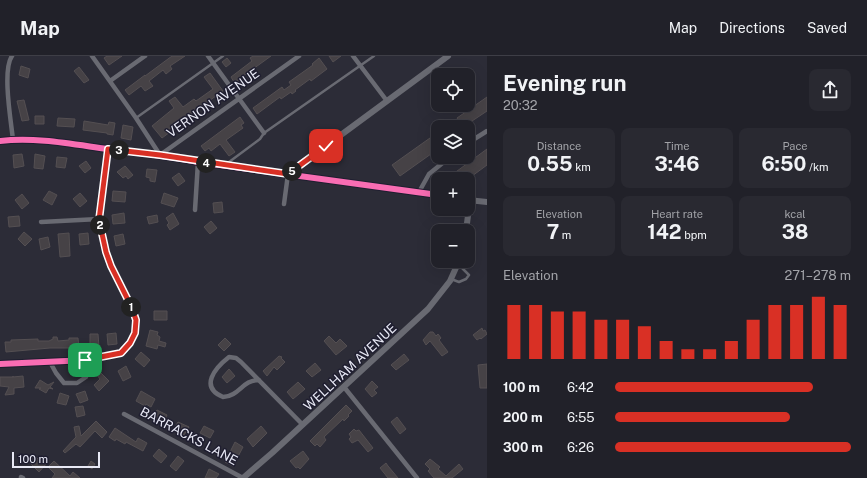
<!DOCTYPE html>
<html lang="en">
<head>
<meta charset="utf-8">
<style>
  body { margin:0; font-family:"Public Sans",sans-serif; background:#292931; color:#f1f3f6; height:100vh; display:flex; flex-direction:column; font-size:15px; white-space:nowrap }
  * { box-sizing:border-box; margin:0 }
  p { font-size:13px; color:#a2a3a8 }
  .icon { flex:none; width:22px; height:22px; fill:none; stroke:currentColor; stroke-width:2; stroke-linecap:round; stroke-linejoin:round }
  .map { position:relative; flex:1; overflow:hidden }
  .drawer { display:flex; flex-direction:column; background:#212129; width:380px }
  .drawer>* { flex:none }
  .fabs { position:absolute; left:431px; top:12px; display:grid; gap:8px }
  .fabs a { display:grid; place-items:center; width:44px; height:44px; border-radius:8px; background:#212129; box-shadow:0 4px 16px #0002,0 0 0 1px #3e3e46; font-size:20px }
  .scale { position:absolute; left:12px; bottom:10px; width:88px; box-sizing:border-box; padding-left:4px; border:2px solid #e8e9f5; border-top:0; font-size:11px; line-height:14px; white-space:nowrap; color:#e8e9f5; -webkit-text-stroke:3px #1f1e30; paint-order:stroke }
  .pin { position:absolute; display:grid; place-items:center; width:34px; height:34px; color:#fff; margin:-17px; border-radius:8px; box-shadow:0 2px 6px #0006 }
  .km { position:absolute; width:20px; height:20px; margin:-10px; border-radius:50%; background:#222; color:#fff; font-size:11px; line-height:20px; text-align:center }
  .round { display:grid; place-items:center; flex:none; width:42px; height:42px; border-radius:8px; background:#292931 }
  .overview { display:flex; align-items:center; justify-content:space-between; height:68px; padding:0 16px }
  h1 { font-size:22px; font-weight:700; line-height:30px }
  .metrics { display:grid; grid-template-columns:repeat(3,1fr); gap:6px; height:68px; padding:4px 16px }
  .metrics div { display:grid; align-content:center; border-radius:8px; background:#292931; text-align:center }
  .metrics b { font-size:20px; font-weight:700 }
  .metrics small { font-size:11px; font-weight:400 }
  .metrics p { font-size:11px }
  .chart { height:112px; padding:8px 16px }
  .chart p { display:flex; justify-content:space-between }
  .chart svg { width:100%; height:72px; margin-top:4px; stroke:#d93025; stroke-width:6 }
  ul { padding:0 16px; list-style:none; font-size:13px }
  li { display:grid; grid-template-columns:64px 48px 1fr; align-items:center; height:30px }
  li i { height:10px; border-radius:5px; background:#d93025 }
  header { display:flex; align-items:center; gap:24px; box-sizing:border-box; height:56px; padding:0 20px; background:#212129; border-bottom:1px solid #3e3e46 }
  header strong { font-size:19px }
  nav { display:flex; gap:22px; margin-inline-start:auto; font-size:14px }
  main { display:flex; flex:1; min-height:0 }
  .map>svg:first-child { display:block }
  .building { fill:#464246; stroke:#544f52 }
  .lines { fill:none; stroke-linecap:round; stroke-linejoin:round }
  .service { stroke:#696a72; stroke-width:2.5 }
  .minor { stroke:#696a72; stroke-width:4.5 }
  .tertiary { stroke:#696a72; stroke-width:6 }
  .cycleway-casing { stroke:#1f1e30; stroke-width:8 }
  .cycleway { stroke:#f96db3; stroke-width:6 }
  .route-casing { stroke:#fff; stroke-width:8 }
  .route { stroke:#d93025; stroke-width:5 }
  .labels { text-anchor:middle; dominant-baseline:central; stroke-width:3; stroke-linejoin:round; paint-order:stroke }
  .street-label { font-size:13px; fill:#e8e9f5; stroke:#1f1e30 }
</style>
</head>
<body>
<header>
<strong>Map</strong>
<nav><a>Map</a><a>Directions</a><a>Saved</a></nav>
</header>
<main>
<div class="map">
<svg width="487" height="422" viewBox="0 0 487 422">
  <rect width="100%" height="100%" fill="#2c2c37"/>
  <path class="building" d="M107 0H122L109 9 104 2Z
    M172 0H185L170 10 172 13 166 18 163 14 149 25 153 30 145 35 141 30 129 39 125 34 145 19V20Z
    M253 0H271L242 21 244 24 239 27 237 24 234 26 231 21 252 5 250 2Z
    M329 0H341L333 6Z
    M227 2 231 7 226 11 222 6Z
    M319 2 327 13 311 25 310 23 295 34 296 35 292 38 291 36 281 43 280 41 257 58 253 52 282 31 284 34 291 29 289 26 313 9 312 8Z
    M21 10 30 13 28 22 19 19Z
    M79 11 89 24 84 27 74 15Z
    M210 17 223 35 168 74 170 76 162 82 152 70 174 52 169 45 175 41 183 51 194 43 196 45 213 33 204 21Z
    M487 41V55L463 71 457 62Z
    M24 44 29 64 22 65 17 45Z
    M35 60H44V68H35Z
    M240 61 244 67 241 69 243 72 226 84 235 96 229 100 220 88 211 95 209 92 205 95 201 90Z
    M58 62 75 63 74 71 57 70Z
    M84 65 108 69 109 66 115 67 113 79 107 78V77L83 74Z
    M123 69 133 71 131 84 121 82Z
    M430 82 438 93 400 120 392 109Z
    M487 93V109L468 123H457L453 118Z
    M22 98 24 110 14 112 13 99Z
    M35 98 45 100 43 113 34 112Z
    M57 101 67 102 65 112 56 111Z
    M86 105 91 112 85 117 79 110Z
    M125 110 133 119 128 123 126 120 123 122 117 116Z
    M147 113 157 114 155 126 150 125V122L146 121Z
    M179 117 185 125 178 130 172 122Z
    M49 135 57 139 52 149 43 144Z
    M113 135 126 136 125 146 112 145Z
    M80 137 87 145 80 151 73 143Z
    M164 137 178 142 174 151 161 147Z
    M22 138 29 147 22 153 15 144Z
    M222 146 223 156 214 157 213 147Z
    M124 157 125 167 113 168 112 159Z
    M173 157 179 168 170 174 167 169 169 167 166 162Z
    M157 159 158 166 149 168 147 161Z
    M19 160 20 170 9 171 8 161Z
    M211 165 217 172 210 178 204 171Z
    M24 176 32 183 25 190 18 183Z
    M69 177 70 200 60 201 58 178Z
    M88 177 89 188 80 189 79 178Z
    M123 178 125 188 116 190 114 180Z
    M48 181 50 191 41 194 39 183Z
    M154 255H167V264H154Z
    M482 272 483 275 485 274 487 278 481 283 480 282 477 284 473 279Z
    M150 274 158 276 157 279 160 281 159 285 166 287 165 291 158 289 157 293 146 290Z
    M430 276H433L436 280 438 278 441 282 439 284 448 296 442 300 430 285 426 289 423 284Z
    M116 277 117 288 108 289 107 278Z
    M90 278H98L99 291 90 292Z
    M329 280 336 287 340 283 347 290 336 299 324 285Z
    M53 281H57L58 285 69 284V282H78L79 292H50L6 296 5 286H11V284L38 283V285H49L53 283Z
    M225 282 231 288 224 295 218 289Z
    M141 296 150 304 144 311 135 303Z
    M404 298 409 304 396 314 391 309Z
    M279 300 282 301 281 302 285 306 277 314 274 311 267 320 263 315Z
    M315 307 321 314 312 321 306 315Z
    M487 308V332H480L478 309Z
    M126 310 131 321 123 325 118 315Z
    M229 313 235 320 227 327 222 321Z
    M100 316 109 325 99 335 94 329 100 323 97 319Z
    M13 320V321L23 320 24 331 14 332V338L5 339 9 331 0 330V321H13Z
    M40 324 48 329 54 326 50 331 53 333 49 332 46 337 39 333 41 332H35Z
    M372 325 378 331 374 334 377 337 372 341 365 333Z
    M298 326 305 333 293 343 287 336Z
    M85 335 88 344 80 347 76 338Z
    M141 335 155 343 151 351 146 348 145 350 136 345Z
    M60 337 69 340 66 349 57 347Z
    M346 349 352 355 348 359 349 360 344 365 343 363 324 381 326 384 320 391 317 388 315 390 310 385Z
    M83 350 85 359 77 361 75 351Z
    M157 354 167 359 163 367 152 362Z
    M397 361 406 373 400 378 391 366Z
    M96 365 107 376 102 382 95 375 80 391 76 388 65 397 63 395 76 381 74 371 79 370 81 380Z
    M178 366 189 371 184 379 174 373Z
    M204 370 214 375 210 382 200 377Z
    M261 370 267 377 253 391 247 383Z
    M115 372 136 386 138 382 147 387 143 395 126 386 125 388 116 383 115 385 109 381Z
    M354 373 356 375 359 374 373 392 368 396 358 384 352 387 349 383 351 381 349 378Z
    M235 386 243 391 233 410 225 406Z
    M159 393 167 400 161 407 153 400Z
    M303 395 309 403 300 413 298 411 296 412 290 405Z
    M33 398 39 404 41 401 47 407 39 416 27 404Z
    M178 400 184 405 176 415 170 410Z
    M430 403 440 411 438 413 446 420 459 408 463 413 452 422H434L428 415 430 413 425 408Z
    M54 405 70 420 73 416 80 422H52L55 418 48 411Z
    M91 405 95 408 92 413 88 410Z
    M386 407 388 410 398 422H388L380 412Z
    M209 413 219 418 216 422H205Z"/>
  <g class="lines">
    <path class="service" d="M136 62 223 0
      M441 71H442
      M225 109 260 83 264 77 374 0
      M451 223 459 226 466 223 469 219 459 209"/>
    <path class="minor" d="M12 0C2 14 11 65 13 84
      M92 0 136 62 160 99 299 0
      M208 0 264 77
      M353 0 387 45
      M110 25 145 0
      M468 87 487 75
      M419 136 429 118 450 101
      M284 148 288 118
      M195 154 198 106
      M41 166 99 163
      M50 306 56 317 64 327H77L86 321 88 304
      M0 308 88 304 121 297 130 287 135 277 136 264 132 252 111 210 106 197 99 163 108 93
      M259 324C242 324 240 340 223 341 199 331 215 312 229 301L236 302 241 306 303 369
      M344 331 417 422
      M124 358 243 422
      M21 421 23 422"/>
    <path class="tertiary" d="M0 85C36 81 71 88 107 93 138 97 168 100 198 106L438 139
      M288 118 448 0
      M468 144 487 146
      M466 175 470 144
      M243 422 272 397 428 253 450 225 459 205"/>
    <defs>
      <path id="cycleway" d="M0 85C36 81 71 88 107 93 138 97 168 100 198 106L438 139
        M0 308 88 304 121 297 130 287 135 277 136 264 132 252 111 210 106 197 99 163 108 93"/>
    </defs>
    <use href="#cycleway" class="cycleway-casing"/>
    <use href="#cycleway" class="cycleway"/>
  </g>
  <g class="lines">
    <defs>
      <path id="route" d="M85 304 121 297 130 287 135 277 136 264 132 252 111 210 106 196 99 164 108 93 160 99 288 118 326 90"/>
    </defs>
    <use href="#route" class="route-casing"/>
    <use href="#route" class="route"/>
  </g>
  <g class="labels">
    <g class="street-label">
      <text transform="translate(213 47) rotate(-35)">VERNON AVENUE</text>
      <text transform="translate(350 311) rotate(-43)">WELLHAM AVENUE</text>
      <text transform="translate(189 380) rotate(28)">BARRACKS LANE</text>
    </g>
  </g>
</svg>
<div class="fabs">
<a><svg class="icon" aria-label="locate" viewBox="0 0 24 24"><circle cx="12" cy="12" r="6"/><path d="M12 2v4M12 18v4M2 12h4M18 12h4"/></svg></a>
<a><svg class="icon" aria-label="layers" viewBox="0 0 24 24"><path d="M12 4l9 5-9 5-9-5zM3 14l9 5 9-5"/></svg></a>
<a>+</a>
<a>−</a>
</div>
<div class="scale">100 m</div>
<div class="pin" style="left:85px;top:304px;background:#1e9e55"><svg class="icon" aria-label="arrive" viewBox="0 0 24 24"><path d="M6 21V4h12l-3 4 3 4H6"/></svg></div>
<div class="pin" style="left:326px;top:90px;background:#d93025"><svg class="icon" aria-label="check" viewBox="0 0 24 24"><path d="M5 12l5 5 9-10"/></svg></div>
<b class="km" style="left:131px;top:251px">1</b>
<b class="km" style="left:100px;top:169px">2</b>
<b class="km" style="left:119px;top:94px">3</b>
<b class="km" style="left:206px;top:107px">4</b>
<b class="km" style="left:292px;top:115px">5</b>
</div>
<section class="drawer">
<div class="overview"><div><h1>Evening run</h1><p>20:32</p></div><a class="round"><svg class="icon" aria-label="share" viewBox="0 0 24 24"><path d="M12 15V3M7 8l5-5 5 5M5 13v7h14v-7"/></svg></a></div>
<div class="metrics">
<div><p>Distance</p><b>0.55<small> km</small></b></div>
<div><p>Time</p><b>3:46</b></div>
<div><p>Pace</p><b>6:50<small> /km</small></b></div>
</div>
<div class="metrics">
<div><p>Elevation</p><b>7<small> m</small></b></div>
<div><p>Heart rate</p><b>142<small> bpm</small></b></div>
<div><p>kcal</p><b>38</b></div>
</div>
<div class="chart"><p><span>Elevation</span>271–278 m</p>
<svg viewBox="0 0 160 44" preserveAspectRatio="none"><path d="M5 44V11M15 44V11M25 44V15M35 44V15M45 44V20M55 44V20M65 44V24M75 44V33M85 44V38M95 44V38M105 44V33M115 44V20M125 44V11M135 44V11M145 44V6M155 44V11"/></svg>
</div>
<ul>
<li><b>100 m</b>6:42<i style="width:84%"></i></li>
<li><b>200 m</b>6:55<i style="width:74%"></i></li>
<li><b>300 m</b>6:26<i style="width:100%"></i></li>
</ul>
</section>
</main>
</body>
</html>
